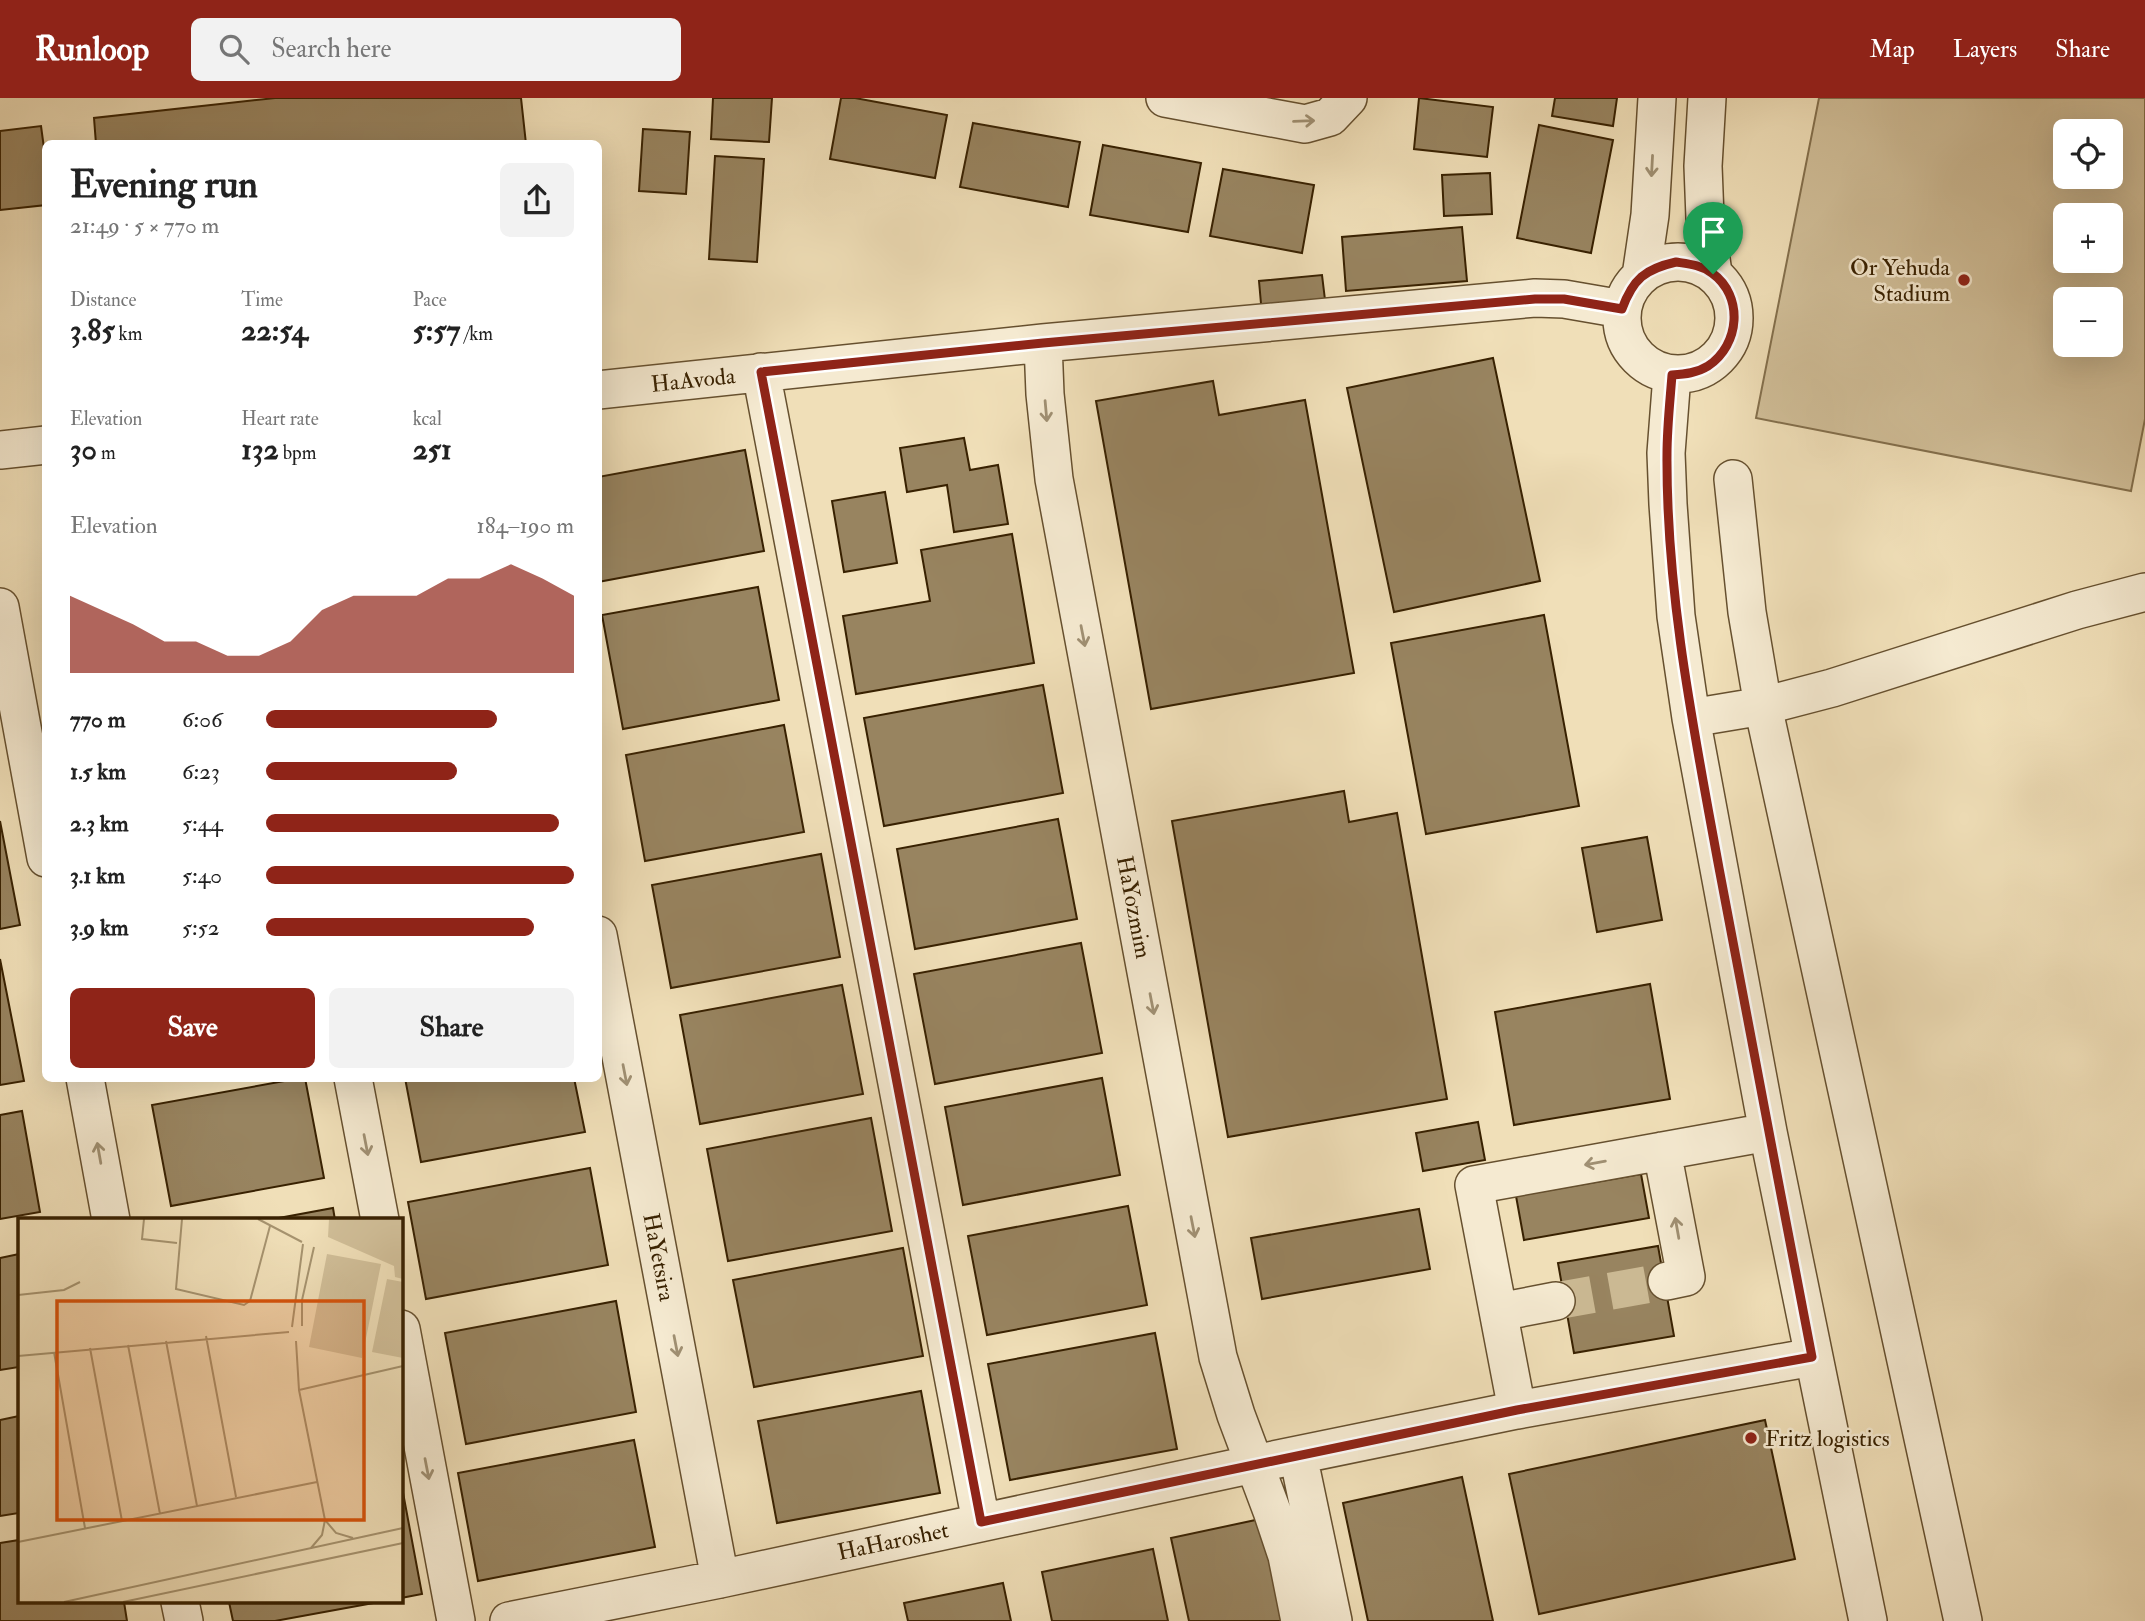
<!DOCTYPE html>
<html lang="en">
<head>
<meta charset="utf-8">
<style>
  body { margin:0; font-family:"IM FELL Double Pica",serif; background:#f2f2f2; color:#222; height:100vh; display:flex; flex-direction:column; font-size:26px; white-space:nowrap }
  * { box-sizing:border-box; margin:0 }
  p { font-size:23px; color:#767676 }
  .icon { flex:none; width:38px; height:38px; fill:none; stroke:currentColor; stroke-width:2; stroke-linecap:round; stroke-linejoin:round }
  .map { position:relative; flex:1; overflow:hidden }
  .drawer { position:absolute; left:42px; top:42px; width:560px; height:942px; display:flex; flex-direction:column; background:#fff; border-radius:10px; box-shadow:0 7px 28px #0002 }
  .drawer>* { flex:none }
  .controls { position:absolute; left:2053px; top:21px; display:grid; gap:14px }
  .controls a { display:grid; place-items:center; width:70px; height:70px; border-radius:10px; background:#fff; box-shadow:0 7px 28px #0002; font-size:35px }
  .pin { position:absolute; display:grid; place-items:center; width:60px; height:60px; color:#fff; margin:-72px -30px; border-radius:50% 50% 50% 0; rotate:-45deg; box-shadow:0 0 7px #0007 }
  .pin .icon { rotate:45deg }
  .round { display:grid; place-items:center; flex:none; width:74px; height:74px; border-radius:10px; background:#f2f2f2 }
  .summary { display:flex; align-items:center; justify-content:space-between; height:119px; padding:0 28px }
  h1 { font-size:38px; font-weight:700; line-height:52px }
  .metrics { display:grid; grid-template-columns:repeat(3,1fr); gap:10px; height:119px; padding:7px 28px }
  .metrics div { display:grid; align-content:center }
  .metrics b { font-size:30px; font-weight:700 }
  .metrics small { font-size:19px; font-weight:400 }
  .metrics p { font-size:19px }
  .chart { height:196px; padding:14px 28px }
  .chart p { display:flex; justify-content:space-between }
  .chart svg { width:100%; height:126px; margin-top:7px; fill:#8f2418; opacity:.7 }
  .cta { display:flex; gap:14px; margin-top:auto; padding:14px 28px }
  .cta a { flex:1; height:80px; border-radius:10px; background:#8f2418; color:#fff; font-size:28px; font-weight:700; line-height:80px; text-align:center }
  .cta a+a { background:#f2f2f2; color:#222 }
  ul { padding:0 28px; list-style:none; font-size:23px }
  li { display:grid; grid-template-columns:112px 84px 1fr; align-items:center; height:52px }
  li i { height:18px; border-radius:9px; background:#8f2418 }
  header { display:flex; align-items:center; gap:42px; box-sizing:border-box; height:98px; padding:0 35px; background:#8f2418; color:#fff }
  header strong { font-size:33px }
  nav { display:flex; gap:38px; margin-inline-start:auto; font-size:24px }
  .search { width:490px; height:63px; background:#f2f2f2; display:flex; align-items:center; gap:18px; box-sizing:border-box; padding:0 24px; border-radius:10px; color:#767676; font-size:26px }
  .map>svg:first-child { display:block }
  .green { fill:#d1bf99; stroke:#84704d; stroke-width:2; fill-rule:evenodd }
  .building { fill:#988460; stroke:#382101; stroke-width:2 }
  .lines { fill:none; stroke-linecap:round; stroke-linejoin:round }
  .minor-tunnel { stroke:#cbb993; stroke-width:37; stroke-dasharray:37 18; stroke-linecap:butt }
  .minor-casing { stroke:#66502f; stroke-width:40 }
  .minor { stroke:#f5ead1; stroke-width:37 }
  .oneway { stroke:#a09073 }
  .route-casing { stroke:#fff; stroke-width:14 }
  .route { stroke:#8f2418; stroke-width:9 }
  .poi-dot { fill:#8f2418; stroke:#f5ead1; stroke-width:2.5 }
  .labels { text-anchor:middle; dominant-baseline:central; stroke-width:5; stroke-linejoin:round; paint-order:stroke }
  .poi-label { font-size:23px; fill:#382101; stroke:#f5ead1; text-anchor:end }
  .street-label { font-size:23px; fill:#382101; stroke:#f5ead1 }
  .inset-road { fill:none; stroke:#a6936f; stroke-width:2 }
  .view { fill:#d6530b; fill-opacity:0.15; stroke:#d6530b; stroke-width:3.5 }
  .inset-edge { fill:none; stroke:#382101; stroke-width:3.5 }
</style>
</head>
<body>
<header>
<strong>Runloop</strong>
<div class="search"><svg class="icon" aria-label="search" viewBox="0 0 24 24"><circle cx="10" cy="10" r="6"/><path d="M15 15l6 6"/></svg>Search here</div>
<nav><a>Map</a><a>Layers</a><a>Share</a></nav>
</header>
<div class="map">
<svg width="2145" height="1523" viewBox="0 0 2145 1523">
  <rect width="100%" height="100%" fill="#f0dfb8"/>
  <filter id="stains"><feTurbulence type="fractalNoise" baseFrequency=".00286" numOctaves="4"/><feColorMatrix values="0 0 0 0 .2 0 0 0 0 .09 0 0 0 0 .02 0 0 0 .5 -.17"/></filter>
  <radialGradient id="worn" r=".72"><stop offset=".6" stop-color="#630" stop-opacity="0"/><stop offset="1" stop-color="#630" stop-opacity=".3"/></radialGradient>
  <path class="green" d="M1819 0H2145V321L2131 393 1756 320ZM2065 33H2110V79H2065ZM2065 117H2110V163H2065ZM2065 201H2110V247H2065Z"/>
  <path class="building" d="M275 0H521L526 46H96L94 20Z
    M713 0H772L769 44 711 41Z
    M841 0H855L947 17 935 80 830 61Z
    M1419 0 1493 9 1487 59 1414 51Z
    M1555 0H1617L1613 28 1552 18Z
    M973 25 1080 44 1068 109 960 89Z
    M1539 27 1613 42 1591 155 1517 140Z
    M41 28 46 65V107L0 112V33Z
    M643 31 690 34 686 96 639 93Z
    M1103 47 1201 65 1188 134 1090 117Z
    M715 58 764 61 757 164 709 161Z
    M1223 71 1314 87 1302 155 1210 138Z
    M1490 75 1492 116 1444 118 1442 77Z
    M1462 129 1467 183 1346 193 1342 139Z
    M1322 177 1326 210 1262 217 1259 183Z
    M1493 260 1540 483 1394 514 1347 290Z
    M1213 283 1219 317 1305 302 1354 575 1151 611 1096 303Z
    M964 340 970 372 998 367 1008 426 954 434 947 387 907 394 900 350Z
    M745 352 764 453 598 484V379Z
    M885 394 897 465 844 474 832 403Z
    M1012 436 1034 565 856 596 843 518 930 503 921 452Z
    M758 489 779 602 623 631 602 517Z
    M1544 517 1579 708 1426 736 1391 545Z
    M1043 587 1063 695 884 728 864 620Z
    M784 627 804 734 645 763 626 657Z
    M1344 693 1349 724 1397 715 1447 1001 1228 1039 1172 723Z
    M1058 721 1077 821 915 851 897 751Z
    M0 723 20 827 0 831Z
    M1647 739 1662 822 1597 834 1582 750Z
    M821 756 840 859 671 890 652 787Z
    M1081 845 1102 955 935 986 914 876Z
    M0 861 24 983 0 987Z
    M1650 886 1670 1001 1514 1027 1495 914Z
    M842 887 863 996 700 1026 680 917Z
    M301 980H305L324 1080 171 1108 152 1007Z
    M405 980H574L585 1034 421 1064Z
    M1102 980 1120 1077 963 1107 945 1009Z
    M22 1013 40 1114 0 1121V1017Z
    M871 1020 892 1133 728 1163 707 1051Z
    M1478 1024 1485 1062 1423 1073 1416 1035Z
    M590 1070 608 1167 426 1201 408 1104Z
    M1641 1076 1649 1120 1524 1142 1516 1098Z
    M1128 1108 1147 1207 987 1237 968 1138Z
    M333 1110 335 1122H268Z
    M1419 1111 1430 1171 1262 1201 1251 1140Z
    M1658 1148 1674 1238 1574 1255 1558 1165Z
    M903 1150 923 1258 754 1289 733 1182Z
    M19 1156V1269L0 1272V1160Z
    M616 1203 636 1314 466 1346 445 1235Z
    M1155 1235 1177 1351 1010 1382 988 1266Z
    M921 1293 940 1395 777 1425 758 1323Z
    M19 1318V1415L0 1418V1322Z
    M1765 1322 1795 1461 1539 1516 1509 1376Z
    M634 1342 655 1449 478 1483 458 1375Z
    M1462 1379 1493 1523H1368L1343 1405Z
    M401 1384 422 1496 401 1500Z
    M1265 1420 1287 1523H1189L1171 1440Z
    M19 1442V1504H124L127 1523H0V1445Z
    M1153 1451 1168 1523H1052L1042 1474Z
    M1003 1485 1011 1523H908L904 1505Z
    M229 1504H379L275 1523H233Z"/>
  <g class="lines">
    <path class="minor-tunnel" d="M1556 1203 1667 1183"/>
    <defs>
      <path id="minor" d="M1165 0 1305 26 1330 19 1348 0
        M1707 0 1703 68 1705 120 1713 175
        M1622 220a56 56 0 1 1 112 0a56 56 0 1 1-112 0Z
        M1641 178 1650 117 1657 0
        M1043 245 1045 296 1054 381 1218 1259 1236 1317 1272 1413 1287 1458 1300 1523
        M761 274 981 1424
        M1672 277 1666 355 1668 406 1676 518 1691 620 1768 1034 1868 1523
        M598 292 1043 245 1535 200 1564 201 1622 211
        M0 352 46 347
        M1733 381 1747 514 1763 608 1963 1523
        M0 509 46 760
        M1691 620 1763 608 1832 590 2077 512 2145 494
        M598 837 720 1481
        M85 980 111 1122
        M353 980 380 1122
        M1662 1053 1686 1179 1667 1183
        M1499 1214 1556 1203
        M401 1231 456 1523
        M1517 1312 1474 1087 1768 1034
        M1298 1357 1333 1523
        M180 1504 184 1523
        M509 1523 720 1481 1254 1366 1517 1312 1813 1259"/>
    </defs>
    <use href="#minor" class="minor-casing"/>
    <use href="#minor" class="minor"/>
  </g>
  <defs><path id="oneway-shaft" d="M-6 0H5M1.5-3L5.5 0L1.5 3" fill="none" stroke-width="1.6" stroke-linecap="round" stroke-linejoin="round" transform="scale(1.75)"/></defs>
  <g class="oneway">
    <use href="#oneway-shaft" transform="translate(1304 23) rotate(-2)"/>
    <use href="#oneway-shaft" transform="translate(1652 68) rotate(93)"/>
    <use href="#oneway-shaft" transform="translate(1046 313) rotate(85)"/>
    <use href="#oneway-shaft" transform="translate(1083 538) rotate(79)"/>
    <use href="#oneway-shaft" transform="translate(1152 906) rotate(79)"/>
    <use href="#oneway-shaft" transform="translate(625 977) rotate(79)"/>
    <use href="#oneway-shaft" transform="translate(366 1047) rotate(79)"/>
    <use href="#oneway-shaft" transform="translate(99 1055) rotate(-100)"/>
    <use href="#oneway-shaft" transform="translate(1595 1065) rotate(170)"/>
    <use href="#oneway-shaft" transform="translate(1193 1129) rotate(79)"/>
    <use href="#oneway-shaft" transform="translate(1677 1130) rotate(-100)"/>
    <use href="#oneway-shaft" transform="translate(676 1248) rotate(79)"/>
    <use href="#oneway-shaft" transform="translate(427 1371) rotate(79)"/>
  </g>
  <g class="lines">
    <defs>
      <path id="route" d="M1676 164C1689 166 1701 167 1712 175 1744 198 1740 247 1708 268 1697 275 1685 276 1672 277 1670 303 1667 330 1667 356 1666 496 1694 633 1719 770 1749 933 1781 1096 1812 1259L1517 1312 981 1424 761 274 1043 245 1535 201H1564L1622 211C1633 181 1645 171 1676 164Z"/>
    </defs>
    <use href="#route" class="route-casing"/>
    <use href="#route" class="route"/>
  </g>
  <g class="poi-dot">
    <circle cx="1964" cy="182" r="7"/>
    <circle cx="1751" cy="1340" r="7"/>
  </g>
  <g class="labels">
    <g class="poi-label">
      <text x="1950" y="169">Or Yehuda<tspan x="1950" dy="26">Stadium</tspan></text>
      <text x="1765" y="1340" text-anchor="start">Fritz logistics</text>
    </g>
    <g class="street-label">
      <text transform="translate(693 282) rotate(-6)">HaAvoda</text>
      <text transform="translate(1134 809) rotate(79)">HaYozmim</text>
      <text transform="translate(659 1159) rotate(79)">HaYetsira</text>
      <text transform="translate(893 1443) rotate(-12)">HaHaroshet</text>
    </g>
  </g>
  <g transform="translate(18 1120)">
    <rect width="385" height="385" fill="#f0dfb8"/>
    <path d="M311 1H385V61L377 59 376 48 310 19ZM309 36 363 46 344 140 291 129ZM369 61 385 64V140L354 134Z" fill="#d1bf99"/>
    <path class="inset-road" d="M126 1 124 21 159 25M164 1 158 71 226 87 232 83 252 8M240 1 284 24M0 77 46 72 62 64M284 108V82L296 29M274 109 285 26M188 118 218 279M148 123 179 288M278 123 281 172 307 302 304 317 293 330M110 127 142 296M72 130 104 303M36 134 67 310M0 138 271 114M281 172 385 148M307 302 318 315 335 320M0 324 299 264M46 384 385 310M105 384 385 325"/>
    <path class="view" d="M39 83H346V302H39Z"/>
    <rect width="385" height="385" class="inset-edge"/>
  </g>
  <rect width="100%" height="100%" filter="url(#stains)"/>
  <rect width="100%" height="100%" fill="url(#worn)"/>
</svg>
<div class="controls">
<a><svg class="icon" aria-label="locate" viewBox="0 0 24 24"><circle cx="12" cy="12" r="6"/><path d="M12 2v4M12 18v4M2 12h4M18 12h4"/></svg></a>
<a>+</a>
<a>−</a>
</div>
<div class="pin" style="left:1713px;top:176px;background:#1e9e55"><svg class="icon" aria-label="arrive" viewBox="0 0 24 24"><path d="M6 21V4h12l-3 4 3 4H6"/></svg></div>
<section class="drawer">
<div class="summary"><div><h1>Evening run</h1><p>21:49 · 5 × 770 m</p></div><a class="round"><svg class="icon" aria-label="share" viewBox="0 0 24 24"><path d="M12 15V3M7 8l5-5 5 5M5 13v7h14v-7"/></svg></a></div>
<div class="metrics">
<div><p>Distance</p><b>3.85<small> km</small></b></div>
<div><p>Time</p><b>22:54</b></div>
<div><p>Pace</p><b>5:57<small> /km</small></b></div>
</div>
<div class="metrics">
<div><p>Elevation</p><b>30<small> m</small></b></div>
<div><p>Heart rate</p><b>132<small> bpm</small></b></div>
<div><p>kcal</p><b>251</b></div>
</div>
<div class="chart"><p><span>Elevation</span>184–190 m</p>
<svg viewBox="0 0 160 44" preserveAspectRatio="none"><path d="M0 44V17L10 22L20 27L30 33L40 33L50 38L60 38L70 33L80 22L90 17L100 17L110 17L120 11L130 11L140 6L150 11L160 17V44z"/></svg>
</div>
<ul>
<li><b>770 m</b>6:06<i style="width:75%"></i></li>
<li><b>1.5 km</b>6:23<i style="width:62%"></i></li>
<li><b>2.3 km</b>5:44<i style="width:95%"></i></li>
<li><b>3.1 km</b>5:40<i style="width:100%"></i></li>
<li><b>3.9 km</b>5:52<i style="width:87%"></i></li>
</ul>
<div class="cta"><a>Save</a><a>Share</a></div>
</section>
</div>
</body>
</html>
